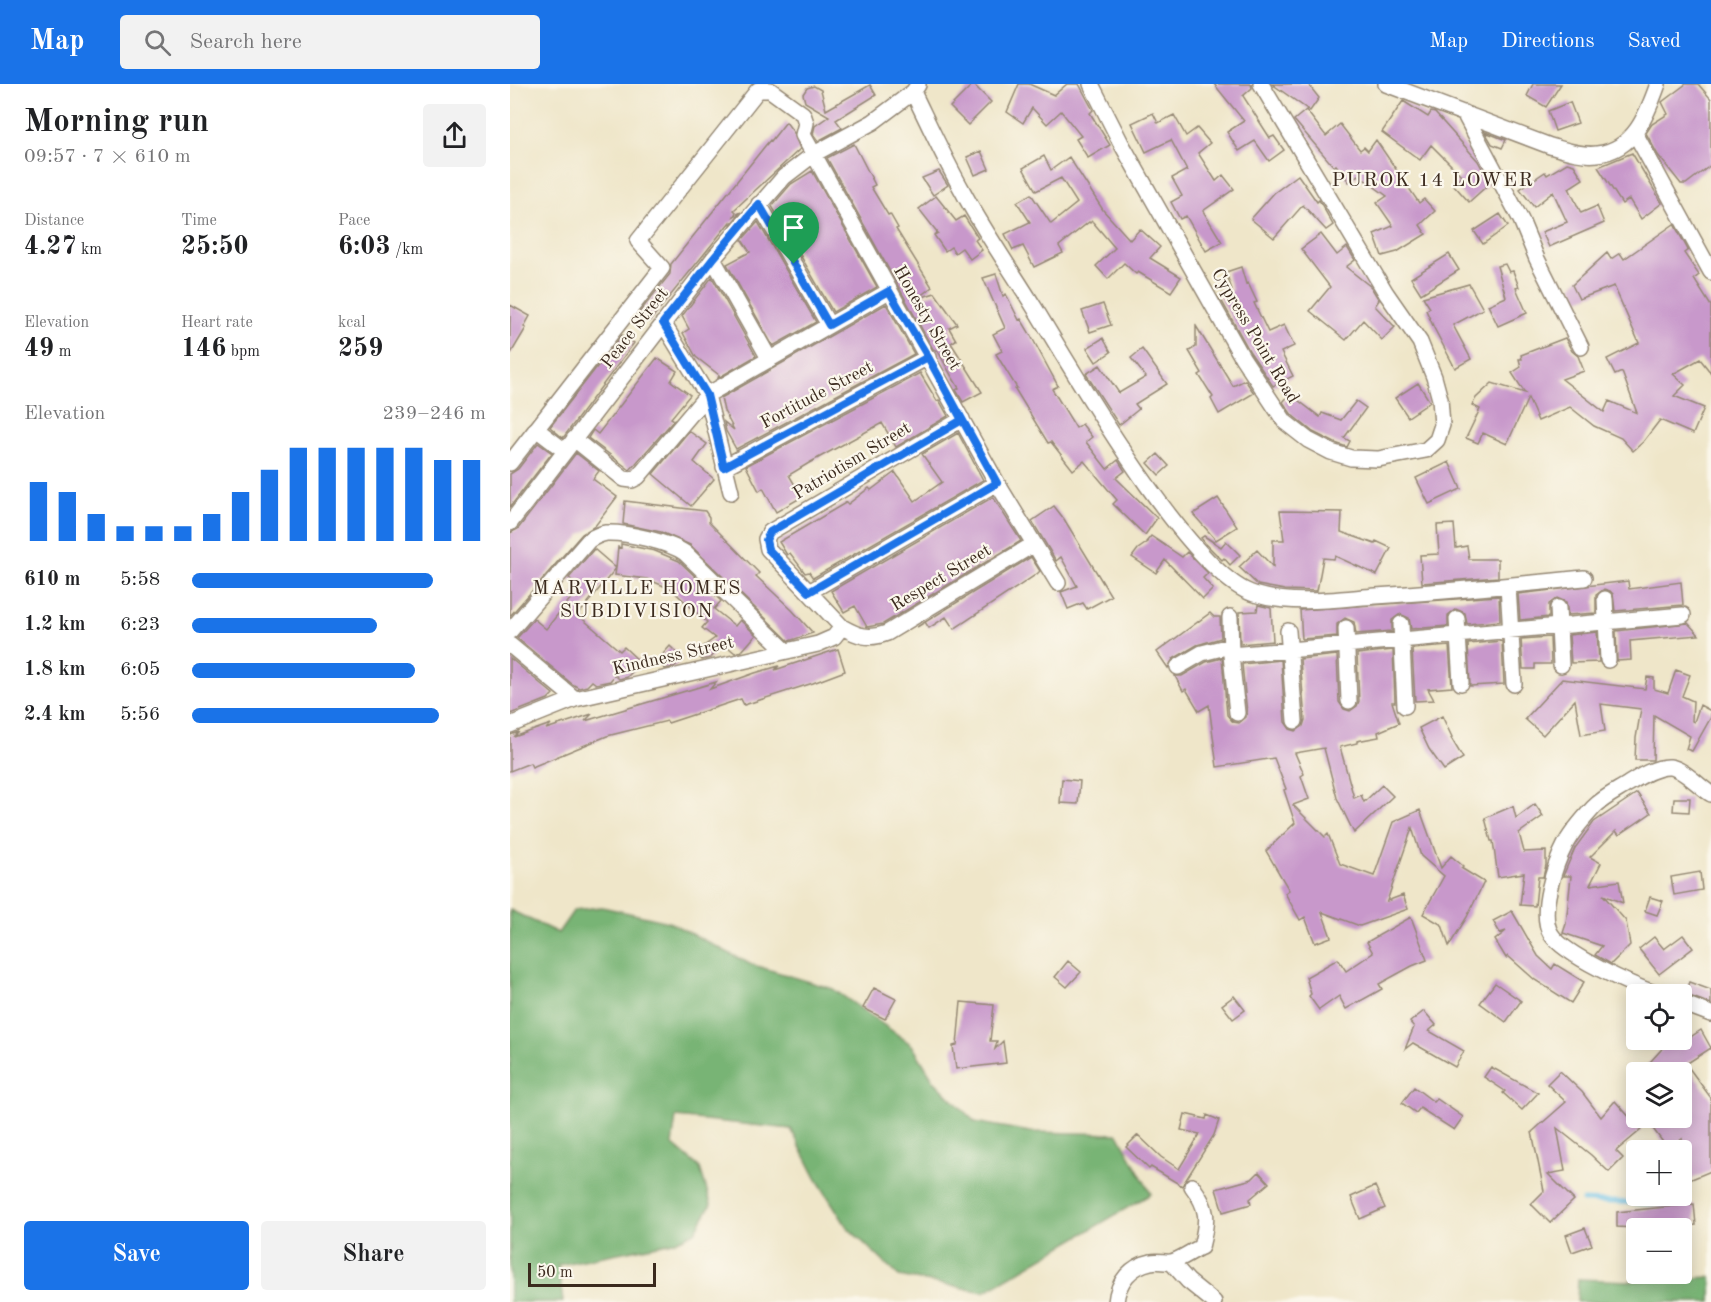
<!DOCTYPE html>
<html lang="en">
<head>
<meta charset="utf-8">
<style>
  body { margin:0; font-family:"Old Standard TT",serif; background:#f2f2f2; color:#202124; height:100vh; display:flex; flex-direction:column; font-size:22px; white-space:nowrap }
  * { box-sizing:border-box; margin:0 }
  p { font-size:20px; color:#757577 }
  .icon { flex:none; width:33px; height:33px; fill:none; stroke:currentColor; stroke-width:2; stroke-linecap:round; stroke-linejoin:round }
  .map { position:relative; flex:1; overflow:hidden }
  .panel { display:flex; flex-direction:column; background:#fff; width:510px }
  .panel>* { flex:none }
  .controls { position:absolute; left:1116px; top:900px; display:grid; gap:12px }
  .controls a { display:grid; place-items:center; width:66px; height:66px; border-radius:6px; background:#fff; box-shadow:0 3px 15px #0003; font-size:30px }
  .scale { position:absolute; left:18px; bottom:15px; width:128px; box-sizing:border-box; padding-left:6px; border:3px solid #3b2a1e; border-top:0; font-size:16px; line-height:21px; white-space:nowrap; color:#3b2a1e; -webkit-text-stroke:4px #fbf7ec; paint-order:stroke }
  .pin { position:absolute; display:grid; place-items:center; width:51px; height:51px; color:#fff; margin:-62px -26px; border-radius:50% 50% 50% 0; rotate:-45deg; box-shadow:0 0 6px #0007 }
  .pin .icon { rotate:45deg }
  .round { display:grid; place-items:center; flex:none; width:63px; height:63px; border-radius:6px; background:#f2f2f2 }
  .summary { display:flex; align-items:center; justify-content:space-between; height:102px; padding:0 24px }
  h1 { font-size:33px; font-weight:800; line-height:45px }
  .metrics { display:grid; grid-template-columns:repeat(3,1fr); gap:9px; height:102px; padding:6px 24px }
  .metrics div { display:grid; align-content:center }
  .metrics b { font-size:26px; font-weight:800 }
  .metrics small { font-size:16px; font-weight:400 }
  .metrics p { font-size:16px }
  .chart { height:168px; padding:12px 24px }
  .chart p { display:flex; justify-content:space-between }
  .chart svg { width:100%; height:108px; margin-top:6px; stroke:#1a73e8; stroke-width:6 }
  .cta { display:flex; gap:12px; margin-top:auto; padding:12px 24px }
  .cta a { flex:1; height:69px; border-radius:6px; background:#1a73e8; color:#fff; font-size:24px; font-weight:800; line-height:69px; text-align:center }
  .cta a+a { background:#f2f2f2; color:#202124 }
  ul { padding:0 24px; list-style:none; font-size:20px }
  li { display:grid; grid-template-columns:96px 72px 1fr; align-items:center; height:45px }
  li i { height:15px; border-radius:8px; background:#1a73e8 }
  header { display:flex; align-items:center; gap:36px; box-sizing:border-box; height:84px; padding:0 30px; background:#1a73e8; color:#fff }
  header strong { font-size:28px }
  nav { display:flex; gap:33px; margin-inline-start:auto; font-size:21px }
  .search { width:420px; height:54px; background:#f2f2f2; display:flex; align-items:center; gap:15px; box-sizing:border-box; padding:0 21px; border-radius:6px; color:#757577; font-size:22px }
  main { display:flex; flex:1; min-height:0 }
  .map>svg:first-child { display:block }
  .forest { fill:#78b474; stroke:#5a6f49; stroke-width:1.5 }
  .lines { fill:none; stroke-linecap:round; stroke-linejoin:round }
  .stream { stroke:#69c0e6; stroke-width:5 }
  .building { fill:#c898cb }
  .street-casing { stroke:#958874; stroke-width:18 }
  .street { stroke:#fff; stroke-width:15 }
  .route-casing { stroke:#fff; stroke-width:12 }
  .route { stroke:#1a73e8; stroke-width:8 }
  .labels { text-anchor:middle; dominant-baseline:central; stroke-width:4.5; stroke-linejoin:round; paint-order:stroke }
  .street-label { font-size:18px; fill:#3b2a1e; stroke:#fbf7ec }
  .neighbourhood-label { font-size:20px; letter-spacing:1.5px; fill:#3b2a1e; stroke:#fbf7ec }
</style>
</head>
<body>
<header>
<strong>Map</strong>
<div class="search"><svg class="icon" aria-label="search" viewBox="0 0 24 24"><circle cx="10" cy="10" r="6"/><path d="M15 15l6 6"/></svg>Search here</div>
<nav><a>Map</a><a>Directions</a><a>Saved</a></nav>
</header>
<main>
<section class="panel">
<div class="summary"><div><h1>Morning run</h1><p>09:57 · 7 × 610 m</p></div><a class="round"><svg class="icon" aria-label="share" viewBox="0 0 24 24"><path d="M12 15V3M7 8l5-5 5 5M5 13v7h14v-7"/></svg></a></div>
<div class="metrics">
<div><p>Distance</p><b>4.27<small> km</small></b></div>
<div><p>Time</p><b>25:50</b></div>
<div><p>Pace</p><b>6:03<small> /km</small></b></div>
</div>
<div class="metrics">
<div><p>Elevation</p><b>49<small> m</small></b></div>
<div><p>Heart rate</p><b>146<small> bpm</small></b></div>
<div><p>kcal</p><b>259</b></div>
</div>
<div class="chart"><p><span>Elevation</span>239–246 m</p>
<svg viewBox="0 0 160 44" preserveAspectRatio="none"><path d="M5 44V20M15 44V24M25 44V33M35 44V38M45 44V38M55 44V38M65 44V33M75 44V24M85 44V15M95 44V6M105 44V6M115 44V6M125 44V6M135 44V6M145 44V11M155 44V11"/></svg>
</div>
<ul>
<li><b>610 m</b>5:58<i style="width:82%"></i></li>
<li><b>1.2 km</b>6:23<i style="width:63%"></i></li>
<li><b>1.8 km</b>6:05<i style="width:76%"></i></li>
<li><b>2.4 km</b>5:56<i style="width:84%"></i></li>
</ul>
<div class="cta"><a>Save</a><a>Share</a></div>
</section>
<div class="map">
<svg width="1201" height="1218" viewBox="0 0 1201 1218">
  <rect width="100%" height="100%" fill="#fbf7ec"/>
  <filter id="ink" filterUnits="userSpaceOnUse"><feTurbulence type="fractalNoise" baseFrequency=".0167" numOctaves="2"/><feDisplacementMap in="SourceGraphic" scale="12" xChannelSelector="R" yChannelSelector="G"/><feConvolveMatrix kernelMatrix="1 2 1 2 8 2 1 2 1" color-interpolation-filters="sRGB"/></filter>
  <filter id="wash" filterUnits="userSpaceOnUse"><feTurbulence type="fractalNoise" baseFrequency=".008" numOctaves="4" result="noise"/><feDisplacementMap in="SourceGraphic" scale="24" xChannelSelector="R" yChannelSelector="G"/><feGaussianBlur stdDeviation="1.35" result="paint"/><feColorMatrix in="noise" values="0 0 0 0 0 0 0 0 0 0 0 0 0 0 0 0 0 1.4 0 .05"/><feComposite in="paint" operator="in"/></filter>
  <g filter="url(#wash)">
    <rect width="100%" height="100%" fill="#efe6c9"/>
    <path class="forest" d="M92 823 159 838 240 880 323 905 402 961 424 997 465 1038 520 1048 608 1050 641 1110 474 1208 389 1192 337 1143 306 1094 281 1045 166 1033 162 1060 190 1084 201 1120 185 1148 163 1158 48 1181 53 1218H0V826L48 849 64 826Z
      M1201 1193V1218H1067L1068 1195 1119 1197Z"/>
    <g class="lines">
      <path class="stream" d="M1073 1117 1164 1120"/>
    </g>
    <g id="blocks">
      <path class="building" d="M463 0 481 18 458 41 440 23Z
        M509 0H519L544 11 557 0H569L583 26 580 29 600 61 578 74 566 55 571 52 551 27 537 40 522 24 513 39 497 28Z
        M704 0H741L742 4 733 12 760 54 764 52 774 66 759 77 745 57 729 67 717 48 734 37Z
        M762 0H798L809 14 800 27Z
        M1023 0H1051L1036 23 1017 12Z
        M1176 0H1188L1201 15V81L1176 100H1171L1148 71 1136 49 1142 40 1158 30 1152 18Z
        M360 1 366 11 326 36 332 44 308 57 303 50 305 42 319 32 295 18 293 10 297 4 304 2 311 6 316 26Z
        M893 17 918 33 921 28 925 29 968 77 980 99 959 118 943 100 952 92 921 61 910 76 872 48Z
        M1060 18 1068 39 1045 47 1038 27Z
        M796 26 816 52 830 40 850 66 854 63 858 67 866 56 909 119 914 115 925 127 910 141 916 150 887 168 872 172 864 150 883 142 867 119 877 112 848 91 839 98 826 81 824 83 784 36Z
        M643 29 648 39 664 31 676 52 687 44 700 59 688 69 706 97 713 91 724 105 693 127 712 158 696 167 676 132 670 135 661 118 672 112 662 94 677 86 661 56 636 68 622 39Z
        M276 38 284 49 290 65 224 126 226 128 224 132 231 128 221 140 220 138 139 238 128 230 160 190 161 180 255 62 260 56 261 57Z
        M975 48 996 56 992 64 982 60Z
        M344 60 365 101 361 103 378 131 380 130 388 144 386 145 422 203 406 215 425 209 447 240 439 244 446 256 441 259 472 308 453 318 446 306 449 304 441 291 428 267 423 265 317 74Z
        M471 67 479 85 465 91 457 73Z
        M1122 69 1152 119 1131 135 1119 115 1112 120 1088 83Z
        M534 72 541 86 559 73 593 126 620 156 630 145 650 163 640 174 671 193 661 208 628 188 626 190 614 179 598 195 586 182 605 164 582 137 580 139 579 138 549 162 553 169 524 183 513 162 503 166 495 150 520 138 507 118 521 110 541 140 567 119 551 94 526 107 513 84Z
        M1057 79 1064 81 1073 95 1059 104 1071 129 1087 122 1094 139 1039 163 1032 148 1057 138 1043 108 1024 123 1010 105 1035 88 1037 91Z
        M302 87 367 203 323 228 262 122 281 100Z
        M429 87 438 101 423 111 412 94Z
        M788 91 807 118 809 116 823 141 816 146 793 121 764 154 741 135 764 109Z
        M426 112 446 137 454 132 468 154 465 156 472 166 460 175 452 164 445 169 441 163 435 167 424 151 428 149 409 125Z
        M990 130 998 142 973 160 964 147Z
        M248 138 306 238 263 262 217 180 240 168 232 156Z
        M1164 140 1178 166 1174 169 1189 191 1184 195 1201 222V289L1190 275 1163 290 1175 301 1164 312 1194 324 1183 350 1150 336 1133 358 1123 367 1111 354 1084 342 1060 323 1028 337 1018 314 997 360 973 349 968 359 956 354 970 325 962 321 966 314 982 299 1015 309 1002 289 1011 283 1009 275H1012L1011 271 1055 254 1062 267 1068 272 1074 287 1052 295 1094 328 1099 317 1127 329 1112 288 1105 291 1097 275 1129 259 1104 202 1069 215 1062 201 1097 169 1101 175 1110 169 1114 175Z
        M811 150 827 171 837 163 845 176 836 183 861 203 869 216 865 222 885 243 872 256 853 236 836 256 800 227 820 203 791 165Z
        M939 170 949 186 911 210 901 194Z
        M995 180 999 188 1003 187 1009 203 1006 204 1017 229 988 242 978 221 996 213 987 182Z
        M731 183 736 200 738 199 747 218 744 219 758 248 774 241 784 262 771 268 783 292 763 302 740 268 709 212 722 206 716 188Z
        M486 190 493 212 496 210 509 236 511 235 520 250 548 302 542 305 566 344 572 340 582 353 576 358 597 385 608 376 615 387 606 394 647 434 635 451 603 420 607 416 574 377 563 386 541 358 538 359 505 305 507 304 486 270 492 267 483 250 495 244 473 194Z
        M202 193 246 272 208 294 209 291 186 273 173 249 179 245 172 232Z
        M959 200 973 225 943 241 961 275 945 284 924 244 916 226 920 224 913 213Z
        M376 220 404 270 226 365 216 347 214 338 224 346 214 327 211 314Z
        M593 220 601 241 580 248 572 227Z
        M0 221 20 232 14 243 16 244 0 271Z
        M686 242 723 302 735 296 744 309 709 330 701 315 703 313 689 291 692 289 679 267 686 263Z
        M112 251 124 259 53 354 40 343Z
        M593 254 601 268 586 278 577 264Z
        M632 265 657 300 625 320 629 325 609 341 576 290 590 281 609 309 636 293 621 274Z
        M147 274 167 287 161 297 180 311 161 334 164 336 120 386 78 354 83 346 88 350Z
        M410 289 427 317 429 316 438 332 386 363 372 339 299 379 279 391 292 413 266 428 253 404 249 407 236 382Z
        M908 299 920 318 898 333 885 314Z
        M780 310 810 333 812 329 831 336 846 317 856 324 834 354 840 357 837 363 825 359 803 348 782 331 773 318Z
        M179 347 197 360 184 378 204 395 181 422 143 390Z
        M448 349 473 396 303 494 299 488 295 489 280 469 277 471 269 458 337 418 338 420 359 404 361 406 385 388 405 417 432 398 412 370Z
        M28 359 42 369 0 423V390L8 385Z
        M66 369 89 387 83 395 107 413 85 442 72 450 0 532V449L8 445Z
        M648 370 659 382 649 391 638 379Z
        M939 378 951 405 919 420 906 394Z
        M483 413 511 457 373 540 357 543 345 522 334 528 321 507Z
        M708 414 727 443 706 456 683 430Z
        M115 417 195 427 199 433V438L249 489 246 492 282 526 303 549 279 557 180 461 151 448 113 440Z
        M544 422 554 435 601 512 577 525 573 519 558 525 551 508 567 502 551 473 546 477 522 437Z
        M770 427 832 428 831 448 865 460 866 457 881 464 867 491 825 472 824 475 813 474 807 507 775 506 748 501 729 483 747 466 763 483V456H774Z
        M944 440 946 464 957 462 959 475H988V493L912 499 910 471 929 470 927 441Z
        M641 452 672 473 677 468 698 489 693 494 703 505 693 515 655 476 646 489 622 473 628 465 638 458 637 457Z
        M694 452 711 463 716 457 730 471 720 481 714 474 712 476 695 459 691 454Z
        M111 460 145 467 169 477 211 517 204 525 225 542 230 536 246 551 232 567 225 569 212 558 201 574 192 576 188 571 190 565 205 554 192 544 197 538 161 505 137 495 105 491 106 484 68 531 110 567 114 563 131 579 117 593 109 595 105 591 100 597 86 600 82 597 77 602 69 604 62 600 7 554 24 535 36 545 70 503 59 494 84 465 106 484 108 463 111 464Z
        M521 473 530 487 527 490 444 545 436 533 419 544 415 538 407 543Z
        M1118 497 1119 505 1171 498 1173 521 1105 527 1103 510 1100 507 1094 505 1086 511V529L1058 531 1056 518 1047 514 1039 520V533L1010 536 1008 510Z
        M989 512 990 537 957 540 955 529 946 525 938 531V542L901 545 899 534 890 530 882 536V547L846 550 844 538 835 534 827 540V552L792 555 790 526Z
        M748 521 761 524 763 557 730 560 729 528 747 527Z
        M700 529 704 533H710L711 554 687 561 663 575 658 584 647 568Z
        M1178 539 1189 551 1120 557 1121 576 1107 577 1106 547Z
        M1087 548 1089 578 1061 579 1059 551Z
        M1040 553 1041 580H1025V585H1013L1011 555Z
        M992 557 994 600 960 602 958 560Z
        M160 562 172 574 164 583 155 585 147 577Z
        M939 562 942 603 918 605 924 616 905 617 902 565Z
        M328 565 335 587 303 599 234 621 231 615 158 639 157 637 97 652 22 683 20 679 0 687V651L9 648 4 653 41 640 36 645 82 630 75 637 206 598 200 605 245 589 269 582 265 586Z
        M883 566 885 618H882L889 639 868 648 869 653 847 657V659L830 663 844 714 851 711 854 718 872 701 883 712 844 749 827 714 814 664 785 669 794 690 791 692 799 715 783 721 815 753 818 750 830 780 864 792 883 738 910 726 931 784 941 772 953 782 951 784 974 798 957 833 939 862 932 841 913 830 934 792 911 772 902 744 877 817 893 811 898 825 850 842 812 828 821 853 805 859 795 833 790 836 775 809 779 806 756 767 785 739 774 706 776 705 764 674 707 683 699 621 689 627 676 605 673 607 665 592H672L696 578 712 574 717 631 723 638 729 639 736 633 737 629 732 580 771 576 775 638 780 645 786 647 793 642 795 636 790 575 827 571 829 618 834 625 840 627 847 622 849 617 847 570Z
        M0 574 43 610 38 615 0 630Z
        M1166 586 1180 591 1172 612 1183 617 1182 637 1184 638 1190 621 1201 627V633L1182 667 1176 665 1180 652 1144 631 1143 676H1125L1126 654 1131 625 1091 620 1095 647 1071 651 1065 616 1033 651 1015 635 1052 595 1135 605 1137 593 1144 594V605L1158 609Z
        M932 632 942 653 941 654 953 674 934 686 919 665 909 644Z
        M552 695 570 697 568 720 550 719Z
        M1127 709 1141 729 1109 751 1106 747 1080 773 1091 779 1080 801 1109 797 1113 819 1093 811 1116 837 1120 861 1101 880 1085 871 1092 862 1053 849 1056 840 1061 792H1053L1065 764 1084 738Z
        M1164 714H1180L1179 728 1163 727Z
        M1025 720 1033 732 1009 749 1014 768 1036 767V781L1033 793H1028L1025 822 1010 821 1014 789 988 793 983 757H981L975 734 1003 722 1006 734Z
        M1190 788 1192 806 1164 811 1161 793Z
        M1140 813 1153 817 1147 831 1135 827Z
        M1002 827 1028 872 1042 885 1045 880 1074 898 1061 919 1025 896 998 872 996 874 985 856 996 847 990 849 983 837Z
        M901 833 917 876 902 882 869 900 872 905 836 925 829 912 809 926 799 912 801 910 796 893 828 875 836 887 863 869 857 858Z
        M1173 851 1183 864 1149 890 1129 865 1144 853 1154 865Z
        M558 877 571 888 557 903 545 893Z
        M1179 898 1201 906V920L1174 910Z
        M985 899 1011 917 996 938 970 919Z
        M364 904 386 915 375 935 353 924Z
        M724 912 735 926 723 935 712 921Z
        M451 918 484 921 480 957H487L485 965 493 957 496 979 446 985 443 962 447 961Z
        M914 927 926 941 919 947 954 967 945 983 903 959 895 965 904 943 900 938Z
        M1191 946 1201 964 1176 980 1201 1014V1087L1177 1097 1172 1086V1055L1158 1065 1135 1034H1172V988H1131L1160 956H1176Z
        M981 983 1028 1009 1012 1026 993 1009 995 1007 974 993Z
        M1050 987 1072 1008 1091 1033 1105 1017 1131 1046 1106 1067 1113 1074 1099 1088 1081 1071 1047 1044 1055 1087 1038 1090 1064 1116 1040 1139 1021 1120 1034 1107 1022 1048 1056 1018 1037 1000Z
        M904 1003 924 1018 927 1015 953 1033 944 1046 910 1024 906 1029 892 1019Z
        M675 1030 696 1035 697 1031 709 1036 704 1051 672 1102 641 1083 639 1085 616 1063 628 1051 651 1073 669 1085 690 1050 671 1046Z
        M749 1088 759 1099 740 1115 741 1120 713 1128 706 1105 742 1095Z
        M865 1102 875 1124 850 1135 841 1113Z
        M1184 1120 1186 1141 1172 1142 1125 1140V1144L1107 1143V1128Z
        M1075 1144 1082 1161 1062 1168 1056 1151Z"/>
    </g>
  </g>
  <g filter="url(#ink)">
    <use href="#blocks" fill-opacity="0" stroke="#958874" stroke-width="1.5"/>
    <g class="lines">
      <defs>
        <path id="street" d="M581 0 611 59 732 273 775 338 798 356 821 368 841 374 868 375 916 366 927 356 932 341 930 315 924 293 910 258 876 209 751 0
          M876 0 1040 62C1054 66 1072 72 1087 70 1124 66 1137 31 1148 0
          M403 8C419 41 434 74 452 106 473 146 500 184 524 223 562 285 679 490 744 510 782 522 827 515 866 512 935 508 1005 501 1074 494
          M954 29 1011 136 1027 175 1071 263
          M1125 49 1201 188
          M249 120 319 241
          M203 175 260 276
          M153 239 197 311 221 408
          M452 335 260 448 256 455 258 465 332 543C348 552 359 556 377 549L524 460
          M26 345 55 367
          M64 355 114 395 122 396 128 393 197 311 379 207
          M0 379 152 184 128 157 248 6H260L293 30 296 39 293 51 487 399 548 499
          M214 383 418 273
          M0 439 203 175 274 93 304 70 363 38 403 8 408 1
          M998 502 1004 600
          M299 508 487 399
          M1095 515 1098 576
          M1048 524 1051 581
          M720 533 721 571 727 629
          M947 535 951 599
          M891 540 895 622
          M836 544 839 617
          M0 547 79 456C84 453 90 450 96 449 116 448 159 458 175 469L276 567
          M778 547 785 637
          M0 561 65 615
          M721 571 1173 531
          M668 583 692 569 720 562
          M0 641 65 615 308 560 324 553 332 543
          M1147 910C1123 902 1054 871 1041 850 1028 829 1045 780 1056 759 1063 746 1074 734 1084 723 1094 713 1107 707 1118 700 1129 693 1146 682 1160 683 1172 684 1190 703 1201 710
          M1172 919 1201 930
          M661 1178 678 1197 704 1218
          M606 1218C608 1197 621 1182 641 1178 648 1176 654 1179 661 1178 670 1176 682 1167 691 1163 698 1135 699 1125 682 1102"/>
      </defs>
      <use href="#street" class="street-casing"/>
      <use href="#street" class="street"/>
    </g>
  </g>
  <g class="lines" filter="url(#ink)">
    <defs>
      <path id="route" d="M284 180 319 241 379 207 418 273 487 399 299 508 258 465 256 456 260 448 452 336 418 273 214 383 197 311 153 239 203 175 249 120 284 180"/>
    </defs>
    <use href="#route" class="route-casing"/>
    <use href="#route" class="route"/>
  </g>
  <g class="labels">
    <g class="street-label">
      <text transform="translate(417 234) rotate(60)">Honesty Street</text>
      <text transform="translate(125 244) rotate(-52)">Peace Street</text>
      <text transform="translate(745 252) rotate(59)">Cypress Point Road</text>
      <text transform="translate(307 311) rotate(-28)">Fortitude Street</text>
      <text transform="translate(342 377) rotate(-31)">Patriotism Street</text>
      <text transform="translate(431 494) rotate(-31)">Respect Street</text>
      <text transform="translate(163 572) rotate(-13)">Kindness Street</text>
    </g>
    <g class="neighbourhood-label">
      <text x="923" y="97">PUROK 14 LOWER</text>
      <text x="127" y="505">MARVILLE HOMES<tspan x="127" dy="23">SUBDIVISION</tspan></text>
    </g>
  </g>
</svg>
<div class="controls">
<a><svg class="icon" aria-label="locate" viewBox="0 0 24 24"><circle cx="12" cy="12" r="6"/><path d="M12 2v4M12 18v4M2 12h4M18 12h4"/></svg></a>
<a><svg class="icon" aria-label="layers" viewBox="0 0 24 24"><path d="M12 4l9 5-9 5-9-5zM3 14l9 5 9-5"/></svg></a>
<a>+</a>
<a>−</a>
</div>
<div class="scale">50 m</div>
<div class="pin" style="left:284px;top:180px;background:#1e9e55"><svg class="icon" aria-label="arrive" viewBox="0 0 24 24"><path d="M6 21V4h12l-3 4 3 4H6"/></svg></div>
</div>
</main>
</body>
</html>
